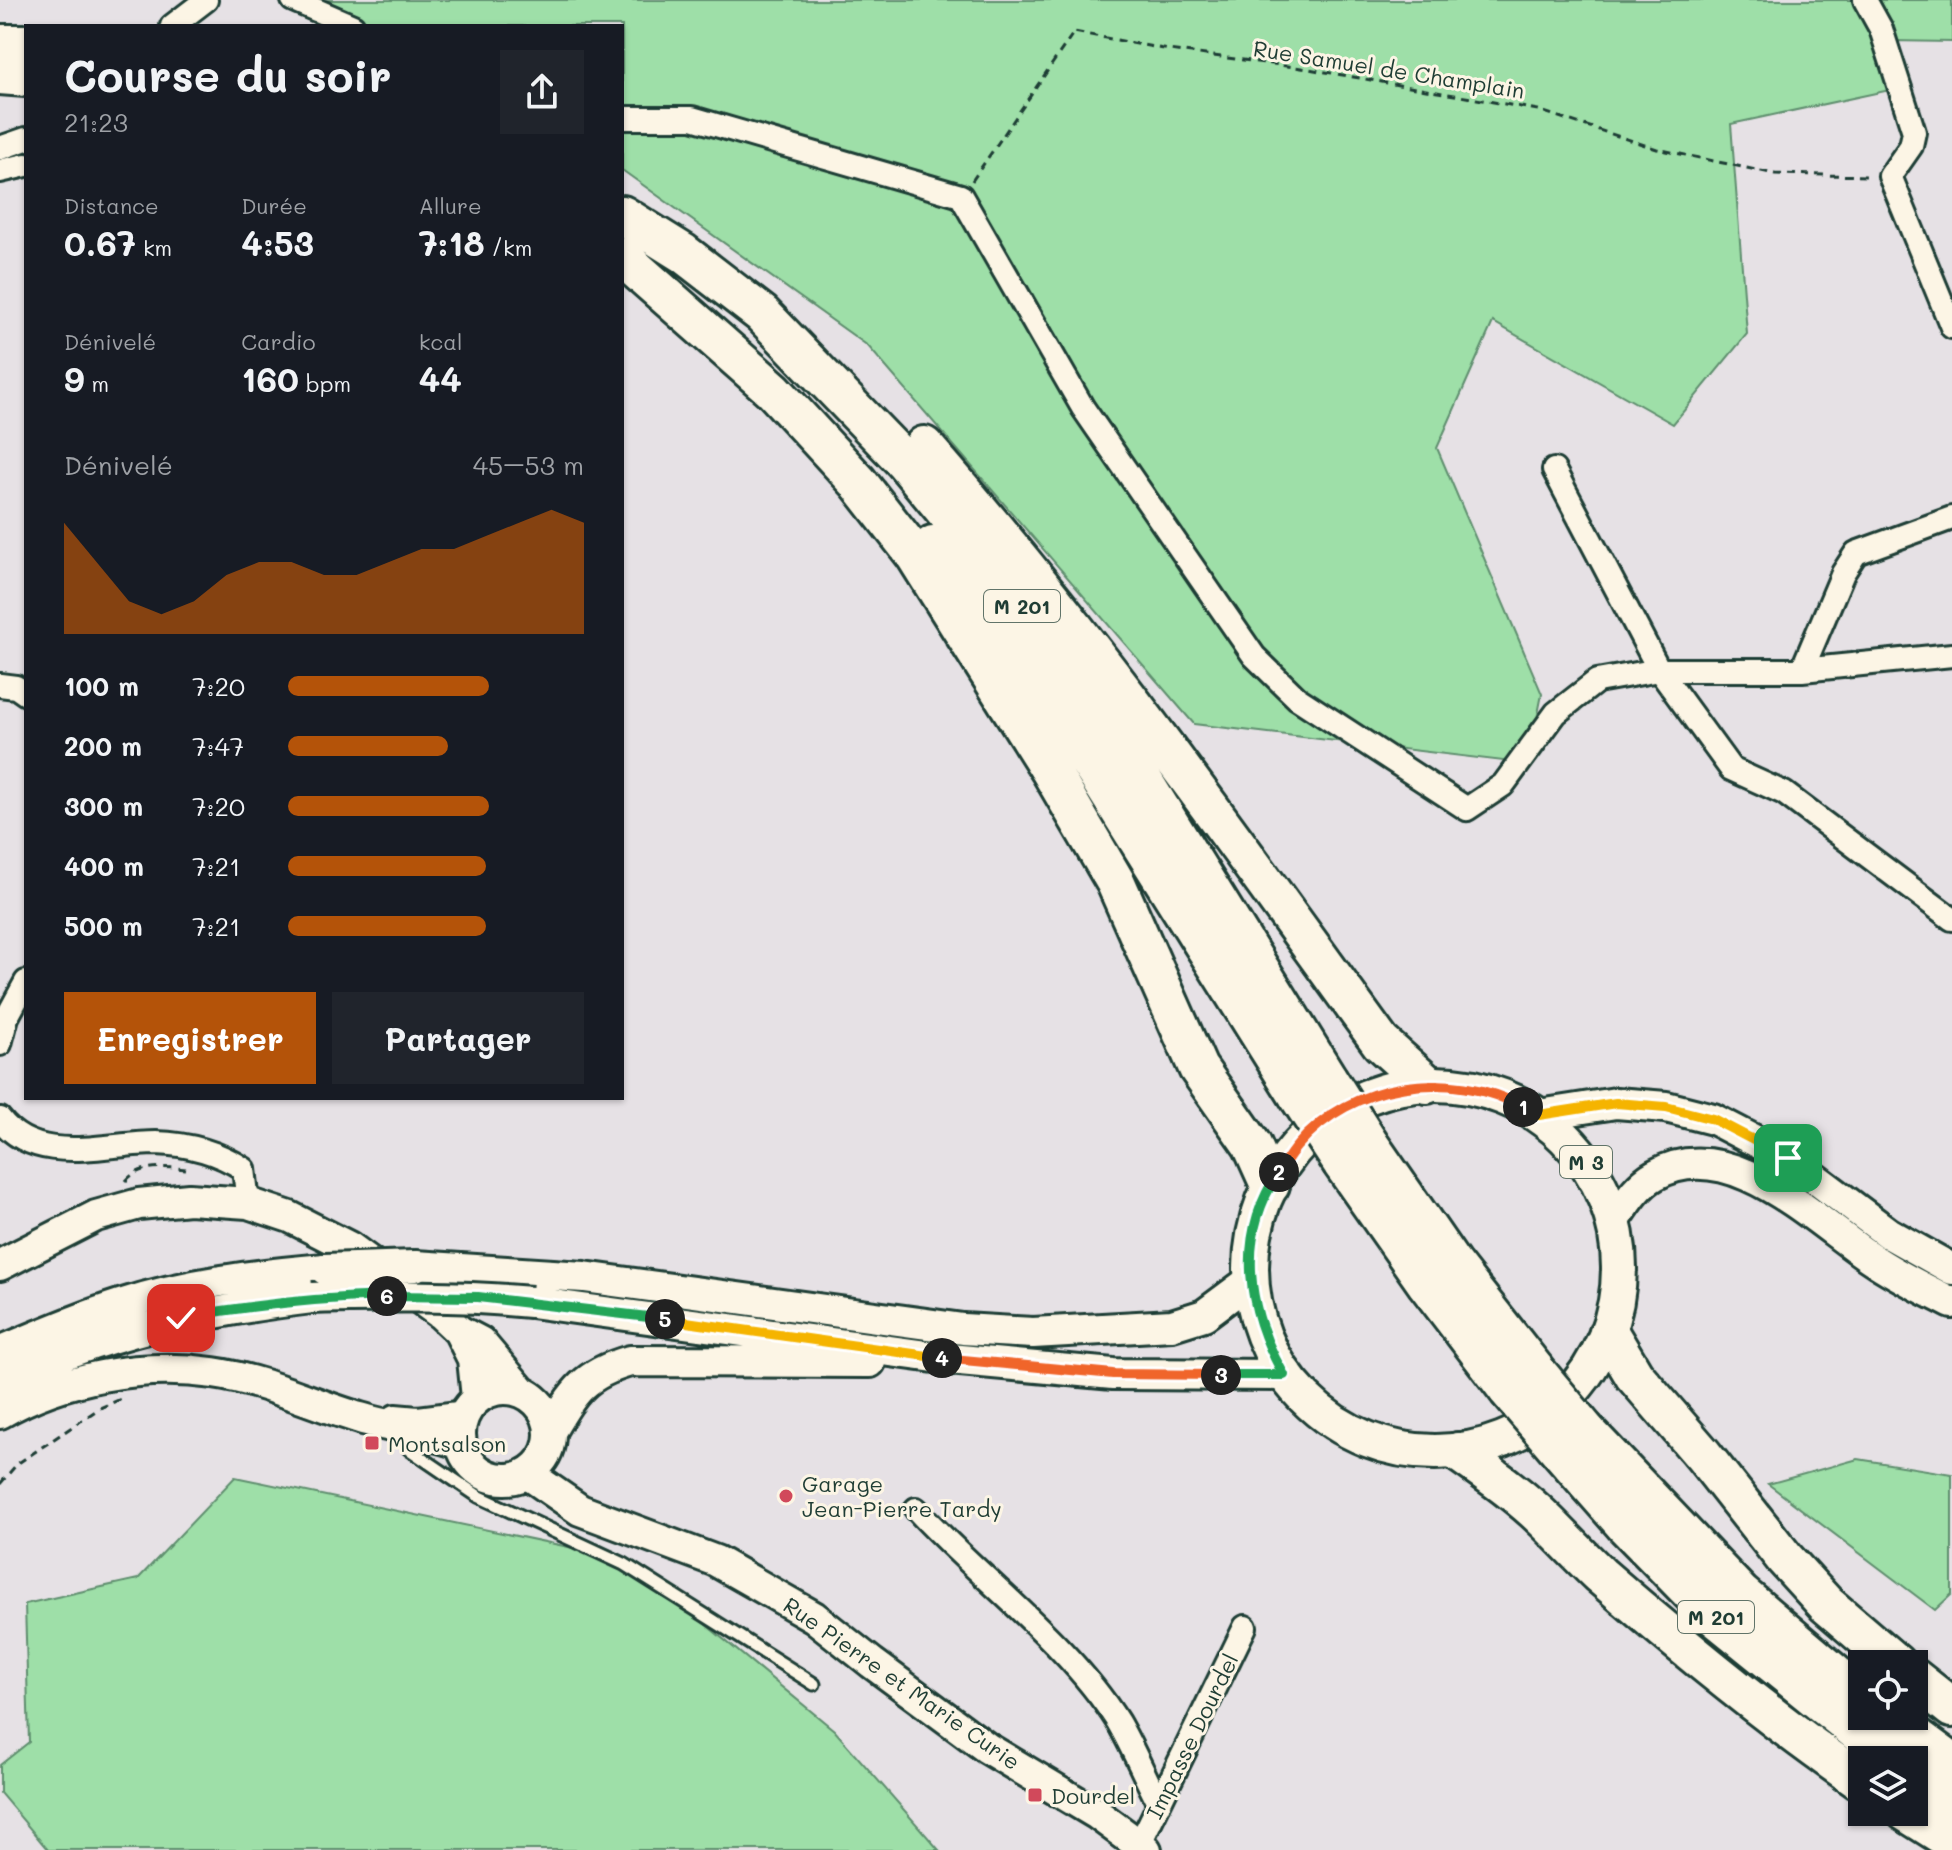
<!DOCTYPE html>
<html lang="fr">
<head>
<meta charset="utf-8">
<style>
  body { margin:0; font-family:Mali,sans-serif; background:#20242c; color:#f1f3f6; height:100vh; display:flex; flex-direction:column; font-size:30px; white-space:nowrap }
  * { box-sizing:border-box; margin:0 }
  p { font-size:26px; color:#9ea1a6 }
  .icon { flex:none; width:44px; height:44px; fill:none; stroke:currentColor; stroke-width:2; stroke-linecap:round; stroke-linejoin:round }
  .map { position:relative; flex:1; overflow:hidden }
  .side { position:absolute; left:24px; top:24px; width:600px; height:1076px; display:flex; flex-direction:column; background:#171b24; border-radius:0px; box-shadow:0 2px 6px #0004 }
  .side>* { flex:none }
  .buttons { position:absolute; left:1848px; top:1650px; display:grid; gap:16px }
  .buttons a { display:grid; place-items:center; width:80px; height:80px; border-radius:0px; background:#171b24; box-shadow:0 2px 6px #0004; font-size:40px }
  .pin { position:absolute; display:grid; place-items:center; width:68px; height:68px; color:#fff; margin:-34px; border-radius:16px; box-shadow:0 4px 12px #0006 }
  .km { position:absolute; width:40px; height:40px; margin:-20px; border-radius:50%; background:#222; color:#fff; font-size:22px; line-height:40px; text-align:center }
  .round { display:grid; place-items:center; flex:none; width:84px; height:84px; border-radius:0px; background:#20242c }
  .head { display:flex; align-items:center; justify-content:space-between; height:136px; padding:0 40px }
  h1 { font-size:44px; font-weight:800; line-height:60px }
  .metrics { display:grid; grid-template-columns:repeat(3,1fr); gap:12px; height:136px; padding:8px 40px }
  .metrics div { display:grid; align-content:center }
  .metrics b { font-size:34px; font-weight:800 }
  .metrics small { font-size:22px; font-weight:400 }
  .metrics p { font-size:22px }
  .chart { height:224px; padding:16px 40px }
  .chart p { display:flex; justify-content:space-between }
  .chart svg { width:100%; height:144px; margin-top:8px; fill:#b45309; opacity:.7 }
  .cta { display:flex; gap:16px; margin-top:auto; padding:16px 40px }
  .cta a { flex:1; height:92px; border-radius:0px; background:#b45309; color:#fff; font-size:32px; font-weight:800; line-height:92px; text-align:center }
  .cta a+a { background:#20242c; color:#f1f3f6 }
  ul { padding:0 40px; list-style:none; font-size:26px }
  li { display:grid; grid-template-columns:128px 96px 1fr; align-items:center; height:60px }
  li i { height:20px; border-radius:10px; background:#b45309 }
  .map>svg:first-child { display:block }
  .green { fill:#9edfa8; stroke:#5e8e6e; stroke-width:2 }
  .lines { fill:none; stroke-linecap:round; stroke-linejoin:round }
  .lane-casing { stroke:#1f3d34; stroke-width:17 }
  .street-casing { stroke:#1f3d34; stroke-width:28 }
  .secondary-casing { stroke:#1f3d34; stroke-width:36 }
  .primary-casing { stroke:#1f3d34; stroke-width:40 }
  .highway-casing { stroke:#1f3d34; stroke-width:44 }
  .path { stroke:#1f3d34; stroke-width:3; stroke-dasharray:8 6; stroke-linecap:butt }
  .lane { stroke:#fcf5e5; stroke-width:11 }
  .street { stroke:#fcf5e5; stroke-width:22 }
  .secondary { stroke:#fcf5e5; stroke-width:30 }
  .primary { stroke:#fcf5e5; stroke-width:34 }
  .highway { stroke:#fcf5e5; stroke-width:38 }
  .secondary-bridge-casing { stroke:#1f3d34; stroke-width:36; stroke-linecap:butt }
  .highway-bridge-casing { stroke:#1f3d34; stroke-width:44; stroke-linecap:butt }
  .secondary-bridge { stroke:#fcf5e5; stroke-width:30 }
  .highway-bridge { stroke:#fcf5e5; stroke-width:38 }
  .split-1-casing { stroke:#fff; stroke-width:16 }
  .split-2-casing { stroke:#fff; stroke-width:16 }
  .split-3-casing { stroke:#fff; stroke-width:16 }
  .split-4-casing { stroke:#fff; stroke-width:16 }
  .split-5-casing { stroke:#fff; stroke-width:16 }
  .split-6-casing { stroke:#fff; stroke-width:16 }
  .split-7-casing { stroke:#fff; stroke-width:16 }
  .split-1 { stroke:#f5b400; stroke-width:10 }
  .split-2 { stroke:#f0652b; stroke-width:10 }
  .split-3 { stroke:#22a559; stroke-width:10 }
  .split-4 { stroke:#f0652b; stroke-width:10 }
  .split-5 { stroke:#f5b400; stroke-width:10 }
  .split-6 { stroke:#22a559; stroke-width:10 }
  .split-7 { stroke:#22a559; stroke-width:10 }
  .poi-dot { fill:#d1495b; stroke:#fcf5e5; stroke-width:3 }
  .labels { text-anchor:middle; dominant-baseline:central; stroke-width:6; stroke-linejoin:round; paint-order:stroke }
  .shield { fill:#fcf5e5; stroke:#617469; stroke-width:2 }
  .shield-label { font-size:20px; font-weight:bold; fill:#1f3d34 }
  .street-label { font-size:22px; fill:#1f3d34; stroke:#fcf5e5 }
  .poi-label { font-size:22px; fill:#1f3d34; stroke:#fcf5e5; text-anchor:start }
</style>
</head>
<body>
<div class="map">
<svg width="1952" height="1850" viewBox="0 0 1952 1850">
  <rect width="100%" height="100%" fill="#e6e1e5"/>
  <filter id="ink" filterUnits="userSpaceOnUse"><feTurbulence type="fractalNoise" baseFrequency=".0125" numOctaves="2"/><feDisplacementMap in="SourceGraphic" scale="16" xChannelSelector="R" yChannelSelector="G"/><feConvolveMatrix kernelMatrix="1 2 1 2 8 2 1 2 1" color-interpolation-filters="sRGB"/></filter>
  <g filter="url(#ink)">
    <path class="green" d="M289 0H1952V42L1890 41V90L1731 124 1747 334 1673 424 1493 322 1437 448 1542 694 1528 764 1194 724 868 346 622 170V26H349Z
      M1858 1459 1952 1474V1594L1935 1610 1768 1484Z
      M235 1477 626 1559 834 1730 939 1850H48L0 1793V1765L29 1742 25 1604 138 1579Z"/>
    <g class="lines">
      <defs>
        <path id="lane" d="M403 1432 409 1449 478 1496 624 1564 814 1684"/>
        <path id="street" d="M293 0 353 26
          M1865 0 1881 29 1914 132 1911 146 1890 176 1952 327
          M172 26 206 0
          M622 118H692L961 196 1083 408 1254 656 1297 698 1467 809 1503 785 1556 713 1597 681 1659 670H1802L1952 655
          M0 148 26 139
          M0 171 26 165
          M1554 470 1659 670 1731 769 1784 793 1952 919
          M1802 670 1843 573 1856 553 1952 518
          M0 685 16 687 26 694
          M0 1044 7 1017 26 982
          M0 1119C37 1167 105 1143 156 1143 188 1144 218 1152 244 1169L248 1203
          M395 1416 418 1418 466 1412
          M916 1509C981 1580 1067 1641 1118 1722 1133 1748 1145 1777 1159 1804
          M1139 1845 1245 1627"/>
        <path id="secondary" d="M1539 1115 1616 1103 1666 1107 1713 1119 1788 1158 1888 1233 1952 1269
          M1615 1220C1626 1204 1637 1185 1655 1175 1729 1132 1815 1221 1871 1258 1897 1276 1925 1289 1952 1303
          M0 1265 96 1216 139 1204 189 1199 248 1203 290 1217 349 1247 441 1314 459 1331 480 1342 522 1392
          M415 1266 584 1277 963 1329 1033 1333 1172 1325 1204 1315 1251 1280
          M531 1302 949 1359 1113 1374 1284 1375
          M459 1331 473 1359 477 1398
          M0 1352C40 1335 79 1318 120 1305 186 1283 256 1275 325 1269
          M0 1382C99 1333 203 1311 312 1298
          M460 1434a45 45 0 1 1 90 0a45 45 0 1 1-90 0Z
          M0 1413C62 1377 142 1363 213 1373 264 1380 312 1404 360 1418 393 1428 428 1432 461 1444
          M551 1430C574 1391 584 1374 630 1361L870 1362
          M528 1474 580 1510 716 1561 814 1617 872 1663 987 1748 1097 1814 1146 1850"/>
        <path id="primary" d="M1251 1268a184 184 0 1 1 368 0a184 184 0 1 1-368 0Z"/>
        <path id="highway" d="M0 44H26
          M0 75 26 77
          M622 215 683 253 762 314 904 461 1013 593 1114 734 1328 1079
          M622 257 773 390 858 482 915 555 1050 770 1116 883 1198 1068 1252 1145 1270 1185
          M924 446C1090 635 1234 841 1381 1043L1427 1084
          M933 545 989 615 1083 752 1299 1097
          M1369 1144 1452 1264 1536 1371
          M1342 1163 1427 1284 1508 1390
          M1609 1333 1634 1375 1703 1455 1785 1559 1826 1604 1896 1664
          M1585 1430 1741 1594 1862 1697
          M1560 1451 1625 1525 1714 1616 1892 1760
          M1458 1452C1489 1474 1521 1496 1548 1523 1566 1541 1582 1558 1600 1575 1684 1648 1770 1719 1862 1782
          M1914 1678 1952 1708
          M1888 1716 1952 1763
          M1914 1777 1952 1806
          M1906 1812 1952 1841"/>
      </defs>
      <use href="#lane" class="lane-casing"/>
      <use href="#street" class="street-casing"/>
      <use href="#secondary" class="secondary-casing"/>
      <use href="#primary" class="primary-casing"/>
      <use href="#highway" class="highway-casing"/>
      <path class="path" d="M972 181 1074 32 1169 50 1309 69 1538 110 1657 149 1775 174 1870 176
        M126 1181C139 1164 167 1167 186 1169
        M0 1484 17 1464 100 1408 121 1399"/>
      <use href="#lane" class="lane"/>
      <use href="#street" class="street"/>
      <use href="#secondary" class="secondary"/>
      <use href="#primary" class="primary"/>
      <use href="#highway" class="highway"/>
      <defs>
        <path id="secondary-bridge" d="M325 1269 415 1266
          M312 1298C386 1296 458 1295 531 1302"/>
        <path id="highway-bridge" d="M1328 1079 1369 1144
          M1299 1097 1342 1163
          M1536 1371 1585 1430
          M1508 1390 1560 1451"/>
      </defs>
      <use href="#secondary-bridge" class="secondary-bridge-casing"/>
      <use href="#highway-bridge" class="highway-bridge-casing"/>
      <use href="#secondary-bridge" class="secondary-bridge"/>
      <use href="#highway-bridge" class="highway-bridge"/>
    </g>
  </g>
  <g class="lines" filter="url(#ink)">
    <defs>
      <path id="split-1" d="M1523 1107 1539 1115 1616 1103 1666 1107 1713 1119 1788 1158"/>
      <path id="split-2" d="M1279 1172C1285 1163 1290 1154 1297 1146 1351 1081 1451 1068 1523 1107"/>
      <path id="split-3" d="M1221 1375H1284C1247 1311 1235 1236 1279 1172"/>
      <path id="split-4" d="M942 1358 1113 1374 1221 1375"/>
      <path id="split-5" d="M665 1319 942 1358"/>
      <path id="split-6" d="M387 1296 478 1297 665 1319"/>
      <path id="split-7" d="M181 1318C250 1305 317 1298 387 1296"/>
    </defs>
    <use href="#split-1" class="split-1-casing"/>
    <use href="#split-2" class="split-2-casing"/>
    <use href="#split-3" class="split-3-casing"/>
    <use href="#split-4" class="split-4-casing"/>
    <use href="#split-5" class="split-5-casing"/>
    <use href="#split-6" class="split-6-casing"/>
    <use href="#split-7" class="split-7-casing"/>
    <use href="#split-1" class="split-1"/>
    <use href="#split-2" class="split-2"/>
    <use href="#split-3" class="split-3"/>
    <use href="#split-4" class="split-4"/>
    <use href="#split-5" class="split-5"/>
    <use href="#split-6" class="split-6"/>
    <use href="#split-7" class="split-7"/>
  </g>
  <g class="poi-dot">
    <rect x="364" y="1435" width="16" height="16" rx="4"/>
    <circle cx="786" cy="1496" r="8"/>
    <rect x="1027" y="1787" width="16" height="16" rx="4"/>
  </g>
  <g class="labels">
    <g class="shield">
      <rect x="984" y="590" width="76" height="32" rx="6"/>
      <rect x="1560" y="1146" width="52" height="32" rx="6"/>
      <rect x="1678" y="1601" width="76" height="32" rx="6"/>
    </g>
    <g class="shield-label">
      <text x="1022" y="606">M 201</text>
      <text x="1586" y="1162">M 3</text>
      <text x="1716" y="1617">M 201</text>
    </g>
    <g class="street-label">
      <text transform="translate(1389 69) rotate(9)">Rue Samuel de Champlain</text>
      <text transform="translate(902 1683) rotate(35)">Rue Pierre et Marie Curie</text>
      <text transform="translate(1192 1736) rotate(-64)">Impasse Dourdel</text>
    </g>
    <g class="poi-label">
      <text x="388" y="1443">Montsalson</text>
      <text x="802" y="1483">Garage<tspan x="802" dy="25">Jean-Pierre Tardy</tspan></text>
      <text x="1051" y="1795">Dourdel</text>
    </g>
  </g>
</svg>
<div class="buttons">
<a><svg class="icon" aria-label="locate" viewBox="0 0 24 24"><circle cx="12" cy="12" r="6"/><path d="M12 2v4M12 18v4M2 12h4M18 12h4"/></svg></a>
<a><svg class="icon" aria-label="layers" viewBox="0 0 24 24"><path d="M12 4l9 5-9 5-9-5zM3 14l9 5 9-5"/></svg></a>
</div>
<div class="pin" style="left:1788px;top:1158px;background:#1e9e55"><svg class="icon" aria-label="arrive" viewBox="0 0 24 24"><path d="M6 21V4h12l-3 4 3 4H6"/></svg></div>
<div class="pin" style="left:181px;top:1318px;background:#d93025"><svg class="icon" aria-label="check" viewBox="0 0 24 24"><path d="M5 12l5 5 9-10"/></svg></div>
<b class="km" style="left:1523px;top:1107px">1</b>
<b class="km" style="left:1279px;top:1172px">2</b>
<b class="km" style="left:1221px;top:1375px">3</b>
<b class="km" style="left:942px;top:1358px">4</b>
<b class="km" style="left:665px;top:1319px">5</b>
<b class="km" style="left:387px;top:1296px">6</b>
<section class="side">
<div class="head"><div><h1>Course du soir</h1><p>21:23</p></div><a class="round"><svg class="icon" aria-label="share" viewBox="0 0 24 24"><path d="M12 15V3M7 8l5-5 5 5M5 13v7h14v-7"/></svg></a></div>
<div class="metrics">
<div><p>Distance</p><b>0.67<small> km</small></b></div>
<div><p>Durée</p><b>4:53</b></div>
<div><p>Allure</p><b>7:18<small> /km</small></b></div>
</div>
<div class="metrics">
<div><p>Dénivelé</p><b>9<small> m</small></b></div>
<div><p>Cardio</p><b>160<small> bpm</small></b></div>
<div><p>kcal</p><b>44</b></div>
</div>
<div class="chart"><p><span>Dénivelé</span>45–53 m</p>
<svg viewBox="0 0 160 44" preserveAspectRatio="none"><path d="M0 44V10L10 22L20 34L30 38L40 34L50 26L60 22L70 22L80 26L90 26L100 22L110 18L120 18L130 14L140 10L150 6L160 10V44z"/></svg>
</div>
<ul>
<li><b>100 m</b>7:20<i style="width:68%"></i></li>
<li><b>200 m</b>7:47<i style="width:54%"></i></li>
<li><b>300 m</b>7:20<i style="width:68%"></i></li>
<li><b>400 m</b>7:21<i style="width:67%"></i></li>
<li><b>500 m</b>7:21<i style="width:67%"></i></li>
</ul>
<div class="cta"><a>Enregistrer</a><a>Partager</a></div>
</section>
</div>
</body>
</html>
